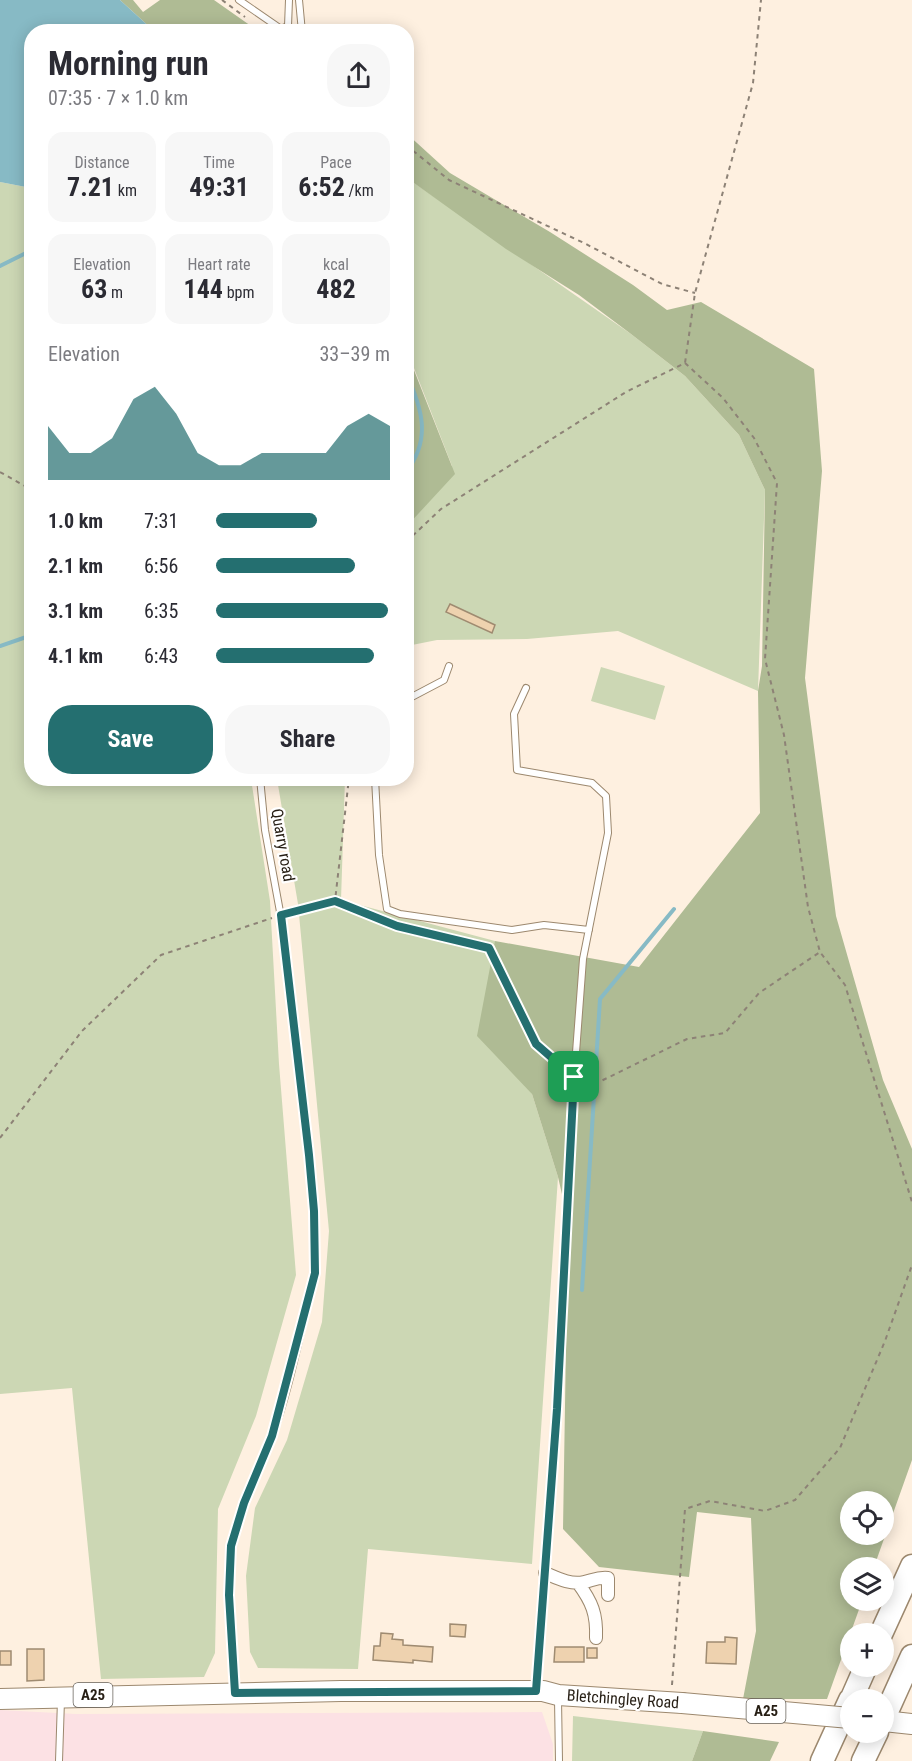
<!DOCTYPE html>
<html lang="en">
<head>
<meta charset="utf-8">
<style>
  body { margin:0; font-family:"Roboto Condensed",sans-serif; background:#f7f7f7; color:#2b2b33; height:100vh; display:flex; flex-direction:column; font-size:22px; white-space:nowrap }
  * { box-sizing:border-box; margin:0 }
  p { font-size:20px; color:#7c7c81 }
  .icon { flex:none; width:33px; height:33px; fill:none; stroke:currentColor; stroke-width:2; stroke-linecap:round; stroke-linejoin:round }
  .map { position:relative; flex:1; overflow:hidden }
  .sheet { position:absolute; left:24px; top:24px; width:390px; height:762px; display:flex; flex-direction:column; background:#fff; border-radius:24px; box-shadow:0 3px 15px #0003 }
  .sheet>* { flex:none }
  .fabs { position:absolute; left:840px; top:1491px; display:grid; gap:12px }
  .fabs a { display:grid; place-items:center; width:54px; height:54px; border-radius:50%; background:#fff; box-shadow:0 3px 15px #0003; font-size:30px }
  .pin { position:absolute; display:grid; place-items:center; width:51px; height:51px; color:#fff; margin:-26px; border-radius:12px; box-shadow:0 3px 9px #0006 }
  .round { display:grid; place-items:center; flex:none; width:63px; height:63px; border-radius:24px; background:#f7f7f7 }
  .headline { display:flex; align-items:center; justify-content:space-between; height:102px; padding:0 24px }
  h1 { font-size:33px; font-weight:700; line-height:45px }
  .figures { display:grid; grid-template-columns:repeat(3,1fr); gap:9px; height:102px; padding:6px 24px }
  .figures div { display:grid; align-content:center; border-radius:15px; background:#f7f7f7; text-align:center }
  .figures b { font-size:26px; font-weight:700 }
  .figures small { font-size:16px; font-weight:400 }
  .figures p { font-size:16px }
  .chart { height:168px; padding:12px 24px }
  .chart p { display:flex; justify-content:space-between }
  .chart svg { width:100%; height:108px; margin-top:6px; fill:#246f70; opacity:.7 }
  .button { display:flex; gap:12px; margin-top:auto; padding:12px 24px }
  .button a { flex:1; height:69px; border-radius:24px; background:#246f70; color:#fff; font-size:24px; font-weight:700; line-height:69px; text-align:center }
  .button a+a { background:#f7f7f7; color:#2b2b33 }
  ul { padding:0 24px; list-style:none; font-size:20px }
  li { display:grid; grid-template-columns:96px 72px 1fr; align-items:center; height:45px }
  li i { height:15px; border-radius:8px; background:#246f70 }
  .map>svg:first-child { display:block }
  .commercial { fill:#fce1e4 }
  .green { fill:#ccd7b4 }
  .forest { fill:#afbb94; fill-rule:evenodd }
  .water { fill:#87bac5 }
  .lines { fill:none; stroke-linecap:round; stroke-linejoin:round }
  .stream { stroke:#87bac5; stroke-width:4 }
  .building { fill:#eed2af; stroke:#9f8b71; stroke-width:1.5 }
  .service-casing { stroke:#9c886e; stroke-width:8 }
  .minor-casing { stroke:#9c886e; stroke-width:14 }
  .primary-casing { stroke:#9c886e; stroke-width:22 }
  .motorway-casing { stroke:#9c886e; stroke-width:25 }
  .path { stroke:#8d8276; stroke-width:2; stroke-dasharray:4.5 4.5; stroke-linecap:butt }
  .service { stroke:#fff; stroke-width:6 }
  .minor { stroke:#fff; stroke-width:12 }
  .primary { stroke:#fff; stroke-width:20 }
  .motorway { stroke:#fff; stroke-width:22 }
  .primary-bridge-casing { stroke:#9c886e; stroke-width:22; stroke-linecap:butt }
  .primary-bridge { stroke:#fff; stroke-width:20 }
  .route-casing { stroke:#fff; stroke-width:12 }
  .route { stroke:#246f70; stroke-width:8 }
  .labels { text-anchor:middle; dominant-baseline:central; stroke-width:4.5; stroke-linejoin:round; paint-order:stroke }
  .shield { fill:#fff; stroke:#67625a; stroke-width:1.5 }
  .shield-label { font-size:15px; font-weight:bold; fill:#261e14 }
  .street-label { font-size:16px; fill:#261e14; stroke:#fff }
</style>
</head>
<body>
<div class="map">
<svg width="912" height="1761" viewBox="0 0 912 1761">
  <rect width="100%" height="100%" fill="#fef0e0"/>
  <path class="commercial" d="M0 1710 76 1714 542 1712 553 1744V1761H0Z"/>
  <path class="green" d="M407 178 631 334 685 376 739 435 765 490 758 691 618 631 527 639 437 640 407 646V521L452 466 407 350Z
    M0 182 31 188 32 778 251 779 270 901 279 1064 296 1275 256 1416 218 1509 215 1653 204 1677 101 1679 72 1388 0 1394Z
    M601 667 665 686 655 720 591 701Z
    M277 779H345L341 900 495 941 532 1094 558 1177 532 1564 368 1549 358 1669 258 1668 250 1652 246 1576 255 1508 287 1440 322 1322 329 1231 298 904Z
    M573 1716 703 1731 692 1761H572Z"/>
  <path class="forest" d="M120 0H133L143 12 160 0H214L258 31H154Z
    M406 133 450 173 550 232 633 285 667 310 701 302 814 369 822 471 805 678 836 916 883 1080 912 1149V1460L874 1567 850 1568V1600L862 1601 827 1699H743L756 1631 751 1518 697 1512 689 1577 599 1567 563 1529 568 1220 558 1177 532 1094 477 1036 495 941 639 967 760 813 758 691 762 666 765 490 739 435 685 376 631 334 579 295 506 249 407 178ZM850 1502H884V1534H850Z
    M406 350 455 474 407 526H406Z
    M703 1731 779 1742 770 1761H692Z"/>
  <path class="water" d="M0 0H120L154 31 32 32 31 188 0 182Z"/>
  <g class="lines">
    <path class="stream" d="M0 266 32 250
      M406 373C422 408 432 439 406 472
      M0 646 32 635
      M582 1290 600 999 674 909"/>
  </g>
  <path class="building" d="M450 604 495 625 492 633 446 612Z
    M450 1624 466 1625 465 1637 450 1636Z
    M381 1633 393 1634 392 1639 403 1640V1645L433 1647 432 1662 413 1660V1663L373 1660 374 1646H380Z
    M725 1637 737 1638 736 1664 706 1663 707 1642H725Z
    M555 1647H584V1662H554Z
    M587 1648H597V1658H587Z
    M27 1649H44V1680L27 1681Z
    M0 1651H11V1665H0Z"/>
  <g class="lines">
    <defs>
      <path id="service" d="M239 0 281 29 288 26 289 0
        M299 0 302 32
        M526 688 514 714 517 770 592 783 606 796 608 833 583 959 572 1106 557 1409 536 1688
        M406 700 444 680 449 666
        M375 778 379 855 387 909 400 914 512 930 544 925 589 930
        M235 1691C232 1644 224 1595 231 1549 236 1509 258 1474 272 1437 291 1385 301 1327 315 1273L314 1211 309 1154 285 939 265 830 260 778
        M558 1699 559 1761
        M59 1761 61 1700"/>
      <path id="minor" d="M545 1573C557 1578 570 1585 584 1582 593 1580 598 1577 608 1578V1595
        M578 1583C592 1602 597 1614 596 1638"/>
      <path id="primary" d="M0 1699 341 1691H543L558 1695 682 1703
        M884 1721 912 1724"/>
      <path id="motorway" d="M881 1634 912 1566
        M851 1700 866 1666
        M884 1718 912 1656
        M822 1761 850 1700
        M863 1761 877 1732"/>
    </defs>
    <use href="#service" class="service-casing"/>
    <use href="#minor" class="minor-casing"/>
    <use href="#primary" class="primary-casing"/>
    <use href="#motorway" class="motorway-casing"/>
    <path class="path" d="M222 0 245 17
      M406 145 449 180 584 243 662 284 695 293
      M685 363 723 398 754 438 777 483 765 659 784 735 808 907 820 952 845 985 912 1202
      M0 472 32 490
      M406 542 441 509 626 392 685 363 695 293 753 83 761 0
      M335 901 397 926 489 948 535 1044 565 1067
      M288 913 335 901 349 778
      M585 1078 601 1081 687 1039 725 1033 759 993 820 952
      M0 1138 82 1031 161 955 272 918
      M672 1685 685 1509 710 1501 765 1511 795 1500 840 1448 885 1341 912 1265"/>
    <use href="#service" class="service"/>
    <use href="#minor" class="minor"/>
    <use href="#primary" class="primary"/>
    <use href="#motorway" class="motorway"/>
    <defs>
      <path id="primary-bridge" d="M682 1703 850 1718"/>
    </defs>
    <use href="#primary-bridge" class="primary-bridge-casing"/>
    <use href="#primary-bridge" class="primary-bridge"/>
  </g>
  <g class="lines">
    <defs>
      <path id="route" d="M335 901 397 926 489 948 536 1044 574 1077 557 1409 536 1691 235 1693 229 1595 231 1546 244 1503 272 1436 315 1273 314 1211 309 1155 281 915Z"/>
    </defs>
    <use href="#route" class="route-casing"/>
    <use href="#route" class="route"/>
  </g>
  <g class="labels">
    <g class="shield">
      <rect x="73.5" y="1683" width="39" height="24" rx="4.5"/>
      <rect x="746.5" y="1699" width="39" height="24" rx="4.5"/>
    </g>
    <g class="shield-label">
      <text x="93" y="1695">A25</text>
      <text x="766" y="1711">A25</text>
    </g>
    <g class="street-label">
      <text transform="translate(283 845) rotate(80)">Quarry road</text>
      <text transform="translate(623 1699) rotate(4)">Bletchingley Road</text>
    </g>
  </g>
</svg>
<div class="fabs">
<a><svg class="icon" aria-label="locate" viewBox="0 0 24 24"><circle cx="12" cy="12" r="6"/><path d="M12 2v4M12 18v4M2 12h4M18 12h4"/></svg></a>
<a><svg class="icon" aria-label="layers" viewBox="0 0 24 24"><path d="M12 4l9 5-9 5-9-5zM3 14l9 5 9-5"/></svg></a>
<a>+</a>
<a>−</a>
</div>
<div class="pin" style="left:574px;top:1077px;background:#1e9e55"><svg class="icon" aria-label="arrive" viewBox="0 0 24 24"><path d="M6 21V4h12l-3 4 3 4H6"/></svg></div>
<section class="sheet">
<div class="headline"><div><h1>Morning run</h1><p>07:35 · 7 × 1.0 km</p></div><a class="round"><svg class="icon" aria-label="share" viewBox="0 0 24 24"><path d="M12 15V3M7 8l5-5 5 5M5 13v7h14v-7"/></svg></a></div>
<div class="figures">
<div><p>Distance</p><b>7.21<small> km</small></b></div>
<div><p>Time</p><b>49:31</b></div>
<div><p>Pace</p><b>6:52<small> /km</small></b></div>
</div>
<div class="figures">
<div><p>Elevation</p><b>63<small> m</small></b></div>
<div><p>Heart rate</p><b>144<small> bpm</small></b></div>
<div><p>kcal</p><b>482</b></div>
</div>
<div class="chart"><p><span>Elevation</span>33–39 m</p>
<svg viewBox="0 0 160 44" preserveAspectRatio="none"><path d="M0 44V22L10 33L20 33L30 27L40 11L50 6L60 17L70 33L80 38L90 38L100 33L110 33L120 33L130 33L140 22L150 17L160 22V44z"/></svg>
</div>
<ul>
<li><b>1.0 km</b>7:31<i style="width:58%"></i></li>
<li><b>2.1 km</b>6:56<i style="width:80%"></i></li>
<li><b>3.1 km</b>6:35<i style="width:99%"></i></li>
<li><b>4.1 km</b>6:43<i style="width:91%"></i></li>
</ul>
<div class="button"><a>Save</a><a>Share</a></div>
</section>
</div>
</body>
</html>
